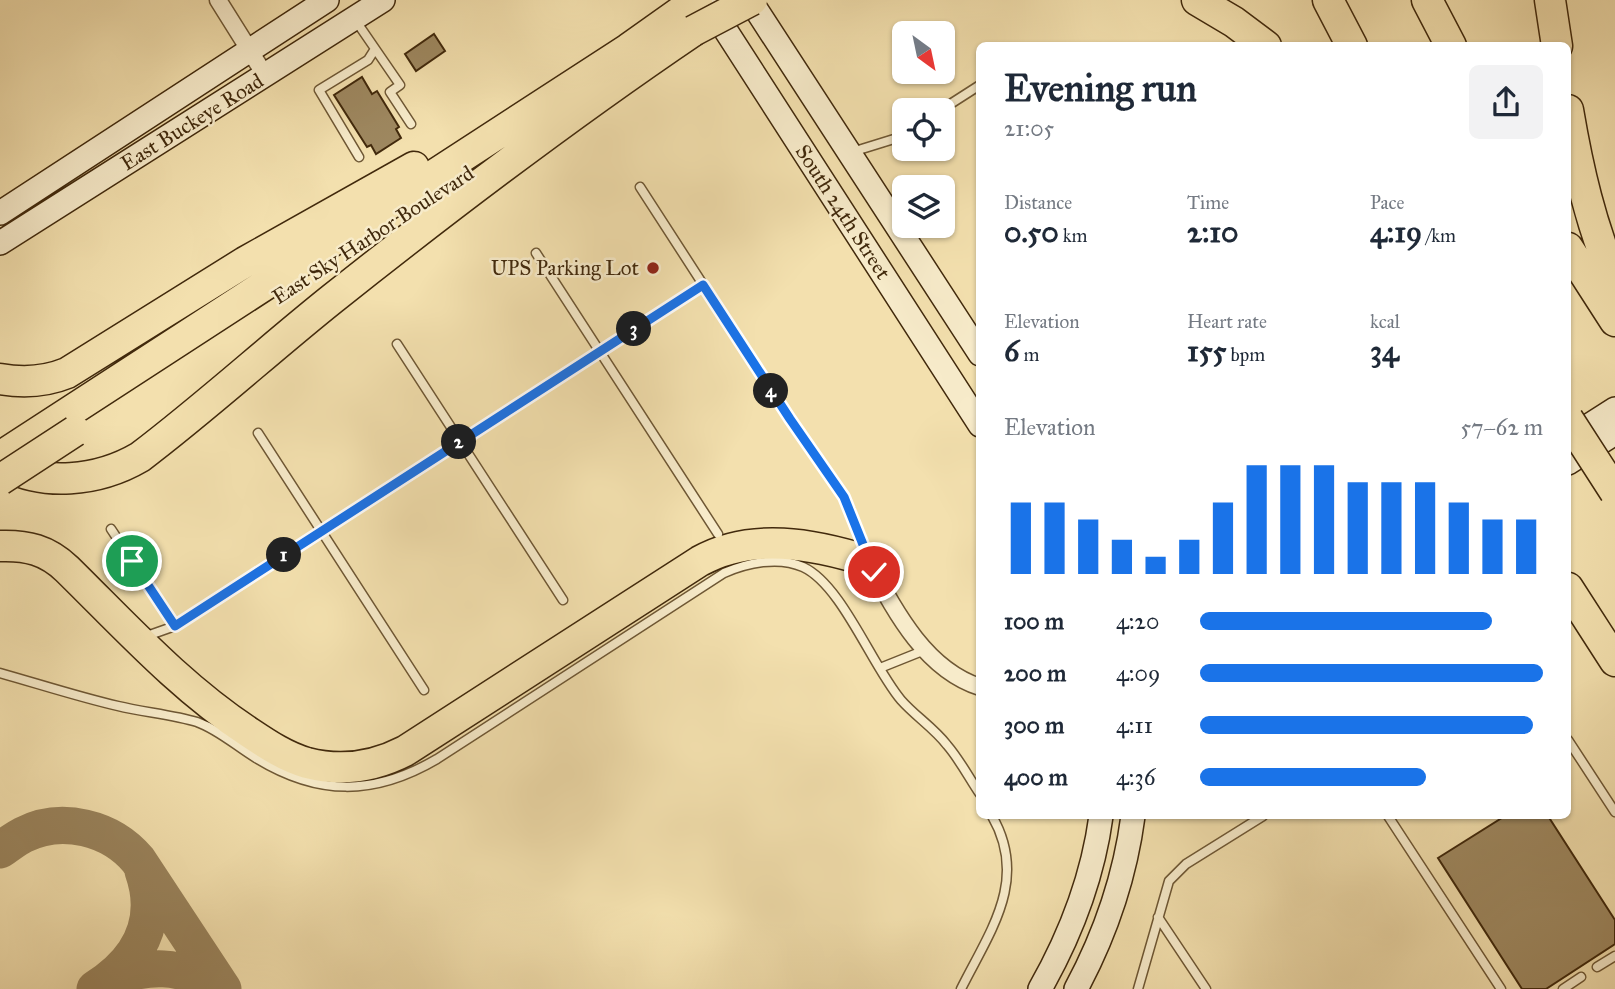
<!DOCTYPE html>
<html lang="en">
<head>
<meta charset="utf-8">
<style>
  body { margin:0; font-family:"IM FELL Great Primer",serif; background:#f2f2f3; color:#1f2937; height:100vh; display:flex; flex-direction:column; font-size:26px; white-space:nowrap }
  * { box-sizing:border-box; margin:0 }
  p { font-size:23px; color:#747a83 }
  .icon { flex:none; width:38px; height:38px; fill:none; stroke:currentColor; stroke-width:2; stroke-linecap:round; stroke-linejoin:round }
  .map { position:relative; flex:1; overflow:hidden }
  .panel { position:absolute; left:976px; top:42px; width:595px; height:777px; display:flex; flex-direction:column; background:#fff; border-radius:10px; box-shadow:0 2px 5px #0004 }
  .panel>* { flex:none }
  .needle { width:46px; rotate:147deg }
  .controls { position:absolute; left:892px; top:21px; display:grid; gap:14px }
  .controls a { display:grid; place-items:center; width:63px; height:63px; border-radius:10px; background:#fff; box-shadow:0 2px 5px #0004; font-size:35px }
  .pin { position:absolute; display:grid; place-items:center; width:60px; height:60px; color:#fff; margin:-30px; border:4px solid #fff; border-radius:50%; box-shadow:0 2px 7px #0007 }
  .km { position:absolute; width:35px; height:35px; margin:-18px; border-radius:50%; background:#222; color:#fff; font-size:19px; line-height:35px; text-align:center }
  .round { display:grid; place-items:center; flex:none; width:74px; height:74px; border-radius:10px; background:#f2f2f3 }
  .head { display:flex; align-items:center; justify-content:space-between; height:119px; padding:0 28px }
  h1 { font-size:38px; font-weight:700; line-height:52px }
  .stats { display:grid; grid-template-columns:repeat(3,1fr); gap:10px; height:119px; padding:7px 28px }
  .stats div { display:grid; align-content:center }
  .stats b { font-size:30px; font-weight:700 }
  .stats small { font-size:19px; font-weight:400 }
  .stats p { font-size:19px }
  .chart { height:196px; padding:14px 28px }
  .chart p { display:flex; justify-content:space-between }
  .chart svg { width:100%; height:126px; margin-top:7px; stroke:#1a73e8; stroke-width:6 }
  ul { padding:0 28px; list-style:none; font-size:23px }
  li { display:grid; grid-template-columns:112px 84px 1fr; align-items:center; height:52px }
  li i { height:18px; border-radius:9px; background:#1a73e8 }
  .map>svg:first-child { display:block }
  .lines { fill:none; stroke-linecap:round; stroke-linejoin:round }
  .taxiway { stroke:#9a845d; stroke-width:37 }
  .building { fill:#9e8860; stroke:#41290c; stroke-width:2 }
  .lane-casing { stroke:#6e5734; stroke-width:11 }
  .street-casing { stroke:#6e5734; stroke-width:19 }
  .secondary-casing { stroke:#41290c; stroke-width:26 }
  .highway-casing { stroke:#41290c; stroke-width:33 }
  .lane { stroke:#f7ebca; stroke-width:8 }
  .street { stroke:#f7ebca; stroke-width:16 }
  .secondary { stroke:#f7ebca; stroke-width:23 }
  .highway { stroke:#f3e0ae; stroke-width:30 }
  .highway-bridge-casing { stroke:#41290c; stroke-width:33; stroke-linecap:butt }
  .highway-bridge { stroke:#f3e0ae; stroke-width:30 }
  .route-casing { stroke:#fff; stroke-width:14 }
  .route { stroke:#1a73e8; stroke-width:9 }
  .poi-dot { fill:#8f2418; stroke:#f7ebca; stroke-width:2.5 }
  .labels { text-anchor:middle; dominant-baseline:central; stroke-width:5; stroke-linejoin:round; paint-order:stroke }
  .street-label { font-size:21px; fill:#41290c; stroke:#f7ebca }
  .poi-label { font-size:21px; fill:#41290c; stroke:#f7ebca; text-anchor:end }
</style>
</head>
<body>
<div class="map">
<svg width="1615" height="989" viewBox="0 0 1615 989">
  <rect width="100%" height="100%" fill="#f3e0ae"/>
  <filter id="stains"><feTurbulence type="fractalNoise" baseFrequency=".00286" numOctaves="4"/><feColorMatrix values="0 0 0 0 .2 0 0 0 0 .09 0 0 0 0 .02 0 0 0 .5 -.17"/></filter>
  <radialGradient id="worn" r=".72"><stop offset=".6" stop-color="#630" stop-opacity="0"/><stop offset="1" stop-color="#630" stop-opacity=".3"/></radialGradient>
  <g class="lines">
    <path class="taxiway" d="M0 850C8 845 15 839 23 835 62 815 111 828 138 860L223 989
      M108 981C144 964 184 963 216 989
      M95 989C138 962 161 922 143 871"/>
  </g>
  <path class="building" d="M434 34 445 51 416 71 405 54Z
    M362 77 372 94 377 91 399 127 396 129 401 138 376 154 371 145 367 147 334 95Z
    M1505 816H1548L1615 920V944L1546 989H1522L1438 858Z"/>
  <g class="lines">
    <defs>
      <path id="lane" d="M356 21 400 85 390 92 411 124
        M941 110 980 85
        M852 152 894 139 905 133
        M359 157 319 90 368 60 375 49
        M640 187 790 419 844 497 850 509 864 551
        M536 253 718 534
        M397 344 563 600
        M258 433 424 690
        M111 529 175 626
        M144 637 175 626 703 285
        M880 668 925 650
        M0 673C39 684 79 697 118 706 143 712 174 715 197 722 219 730 236 746 256 758 318 796 374 796 437 759L724 573C747 563 778 556 803 567 842 585 872 666 901 700 915 716 934 728 947 745 960 760 969 778 980 794
        M1568 740 1615 812
        M1388 816 1501 989
        M1158 917 1206 989
        M1597 967 1615 956
        M961 989C990 931 1029 880 992 816
        M1138 989 1169 881 1186 864 1263 816
        M1563 989 1581 977"/>
      <path id="street" d="M218 0 265 75
        M868 561C894 609 924 669 980 687"/>
      <path id="secondary" d="M750 0 980 354
        M710 6 980 425
        M0 213 327 0
        M0 243 383 0
        M1568 439 1615 409
        M1568 463 1615 433
        M1040 989C1070 936 1093 876 1101 816
        M1076 989C1105 935 1125 877 1133 816"/>
      <path id="highway" d="M1197 0 1234 22 1266 46
        M1328 0 1352 46
        M1427 0 1451 46
        M1550 0 1557 46
        M1568 110C1578 169 1591 226 1615 281
        M1568 248 1615 321
        M0 379C23 383 45 382 67 373L245 262 414 167
        M0 457 628 49 697 0
        M0 462C42 488 99 481 140 457 206 407 267 351 332 299 449 206 569 115 693 31
        M0 546C27 545 47 550 67 569 126 627 181 688 250 733 268 745 286 757 307 763 342 772 374 767 405 751L700 561C752 532 814 544 868 561
        M1568 588 1615 661"/>
    </defs>
    <use href="#lane" class="lane-casing"/>
    <use href="#street" class="street-casing"/>
    <use href="#secondary" class="secondary-casing"/>
    <use href="#highway" class="highway-casing"/>
    <use href="#lane" class="lane"/>
    <use href="#street" class="street"/>
    <use href="#secondary" class="secondary"/>
    <use href="#highway" class="highway"/>
    <defs>
      <path id="highway-bridge" d="M693 31 752 0
        M1568 419 1615 492
        M0 480 75 431"/>
    </defs>
    <use href="#highway-bridge" class="highway-bridge-casing"/>
    <use href="#highway-bridge" class="highway-bridge"/>
  </g>
  <g class="lines">
    <defs>
      <path id="route" d="M132 561 175 626 703 285 790 419 844 497 874 572"/>
    </defs>
    <use href="#route" class="route-casing"/>
    <use href="#route" class="route"/>
  </g>
  <circle class="poi-dot" cx="653" cy="268" r="7"/>
  <g class="labels">
    <g class="street-label">
      <text transform="translate(192 122) rotate(-32)">East Buckeye Road</text>
      <text transform="translate(843 212) rotate(57)">South 24th Street</text>
      <text transform="translate(373 235) rotate(-33)">East Sky Harbor Boulevard</text>
    </g>
    <g class="poi-label">
      <text x="639" y="268">UPS Parking Lot</text>
    </g>
  </g>
  <rect width="100%" height="100%" filter="url(#stains)"/>
  <rect width="100%" height="100%" fill="url(#worn)"/>
</svg>
<div class="controls">
<a><svg class="needle" viewBox="-14 -14 28 28"><path d="M0-13l5 13h-10z" fill="#e53935"/><path d="M0 13l5-13h-10z" fill="#747a83"/></svg></a>
<a><svg class="icon" aria-label="locate" viewBox="0 0 24 24"><circle cx="12" cy="12" r="6"/><path d="M12 2v4M12 18v4M2 12h4M18 12h4"/></svg></a>
<a><svg class="icon" aria-label="layers" viewBox="0 0 24 24"><path d="M12 4l9 5-9 5-9-5zM3 14l9 5 9-5"/></svg></a>
</div>
<div class="pin" style="left:132px;top:561px;background:#1e9e55"><svg class="icon" aria-label="arrive" viewBox="0 0 24 24"><path d="M6 21V4h12l-3 4 3 4H6"/></svg></div>
<div class="pin" style="left:874px;top:572px;background:#d93025"><svg class="icon" aria-label="check" viewBox="0 0 24 24"><path d="M5 12l5 5 9-10"/></svg></div>
<b class="km" style="left:284px;top:555px">1</b>
<b class="km" style="left:459px;top:442px">2</b>
<b class="km" style="left:634px;top:329px">3</b>
<b class="km" style="left:771px;top:391px">4</b>
<section class="panel">
<div class="head"><div><h1>Evening run</h1><p>21:05</p></div><a class="round"><svg class="icon" aria-label="share" viewBox="0 0 24 24"><path d="M12 15V3M7 8l5-5 5 5M5 13v7h14v-7"/></svg></a></div>
<div class="stats">
<div><p>Distance</p><b>0.50<small> km</small></b></div>
<div><p>Time</p><b>2:10</b></div>
<div><p>Pace</p><b>4:19<small> /km</small></b></div>
</div>
<div class="stats">
<div><p>Elevation</p><b>6<small> m</small></b></div>
<div><p>Heart rate</p><b>155<small> bpm</small></b></div>
<div><p>kcal</p><b>34</b></div>
</div>
<div class="chart"><p><span>Elevation</span>57–62 m</p>
<svg viewBox="0 0 160 44" preserveAspectRatio="none"><path d="M5 44V19M15 44V19M25 44V25M35 44V32M45 44V38M55 44V32M65 44V19M75 44V6M85 44V6M95 44V6M105 44V12M115 44V12M125 44V12M135 44V19M145 44V25M155 44V25"/></svg>
</div>
<ul>
<li><b>100 m</b>4:20<i style="width:85%"></i></li>
<li><b>200 m</b>4:09<i style="width:100%"></i></li>
<li><b>300 m</b>4:11<i style="width:97%"></i></li>
<li><b>400 m</b>4:36<i style="width:66%"></i></li>
</ul>
</section>
</div>
</body>
</html>
